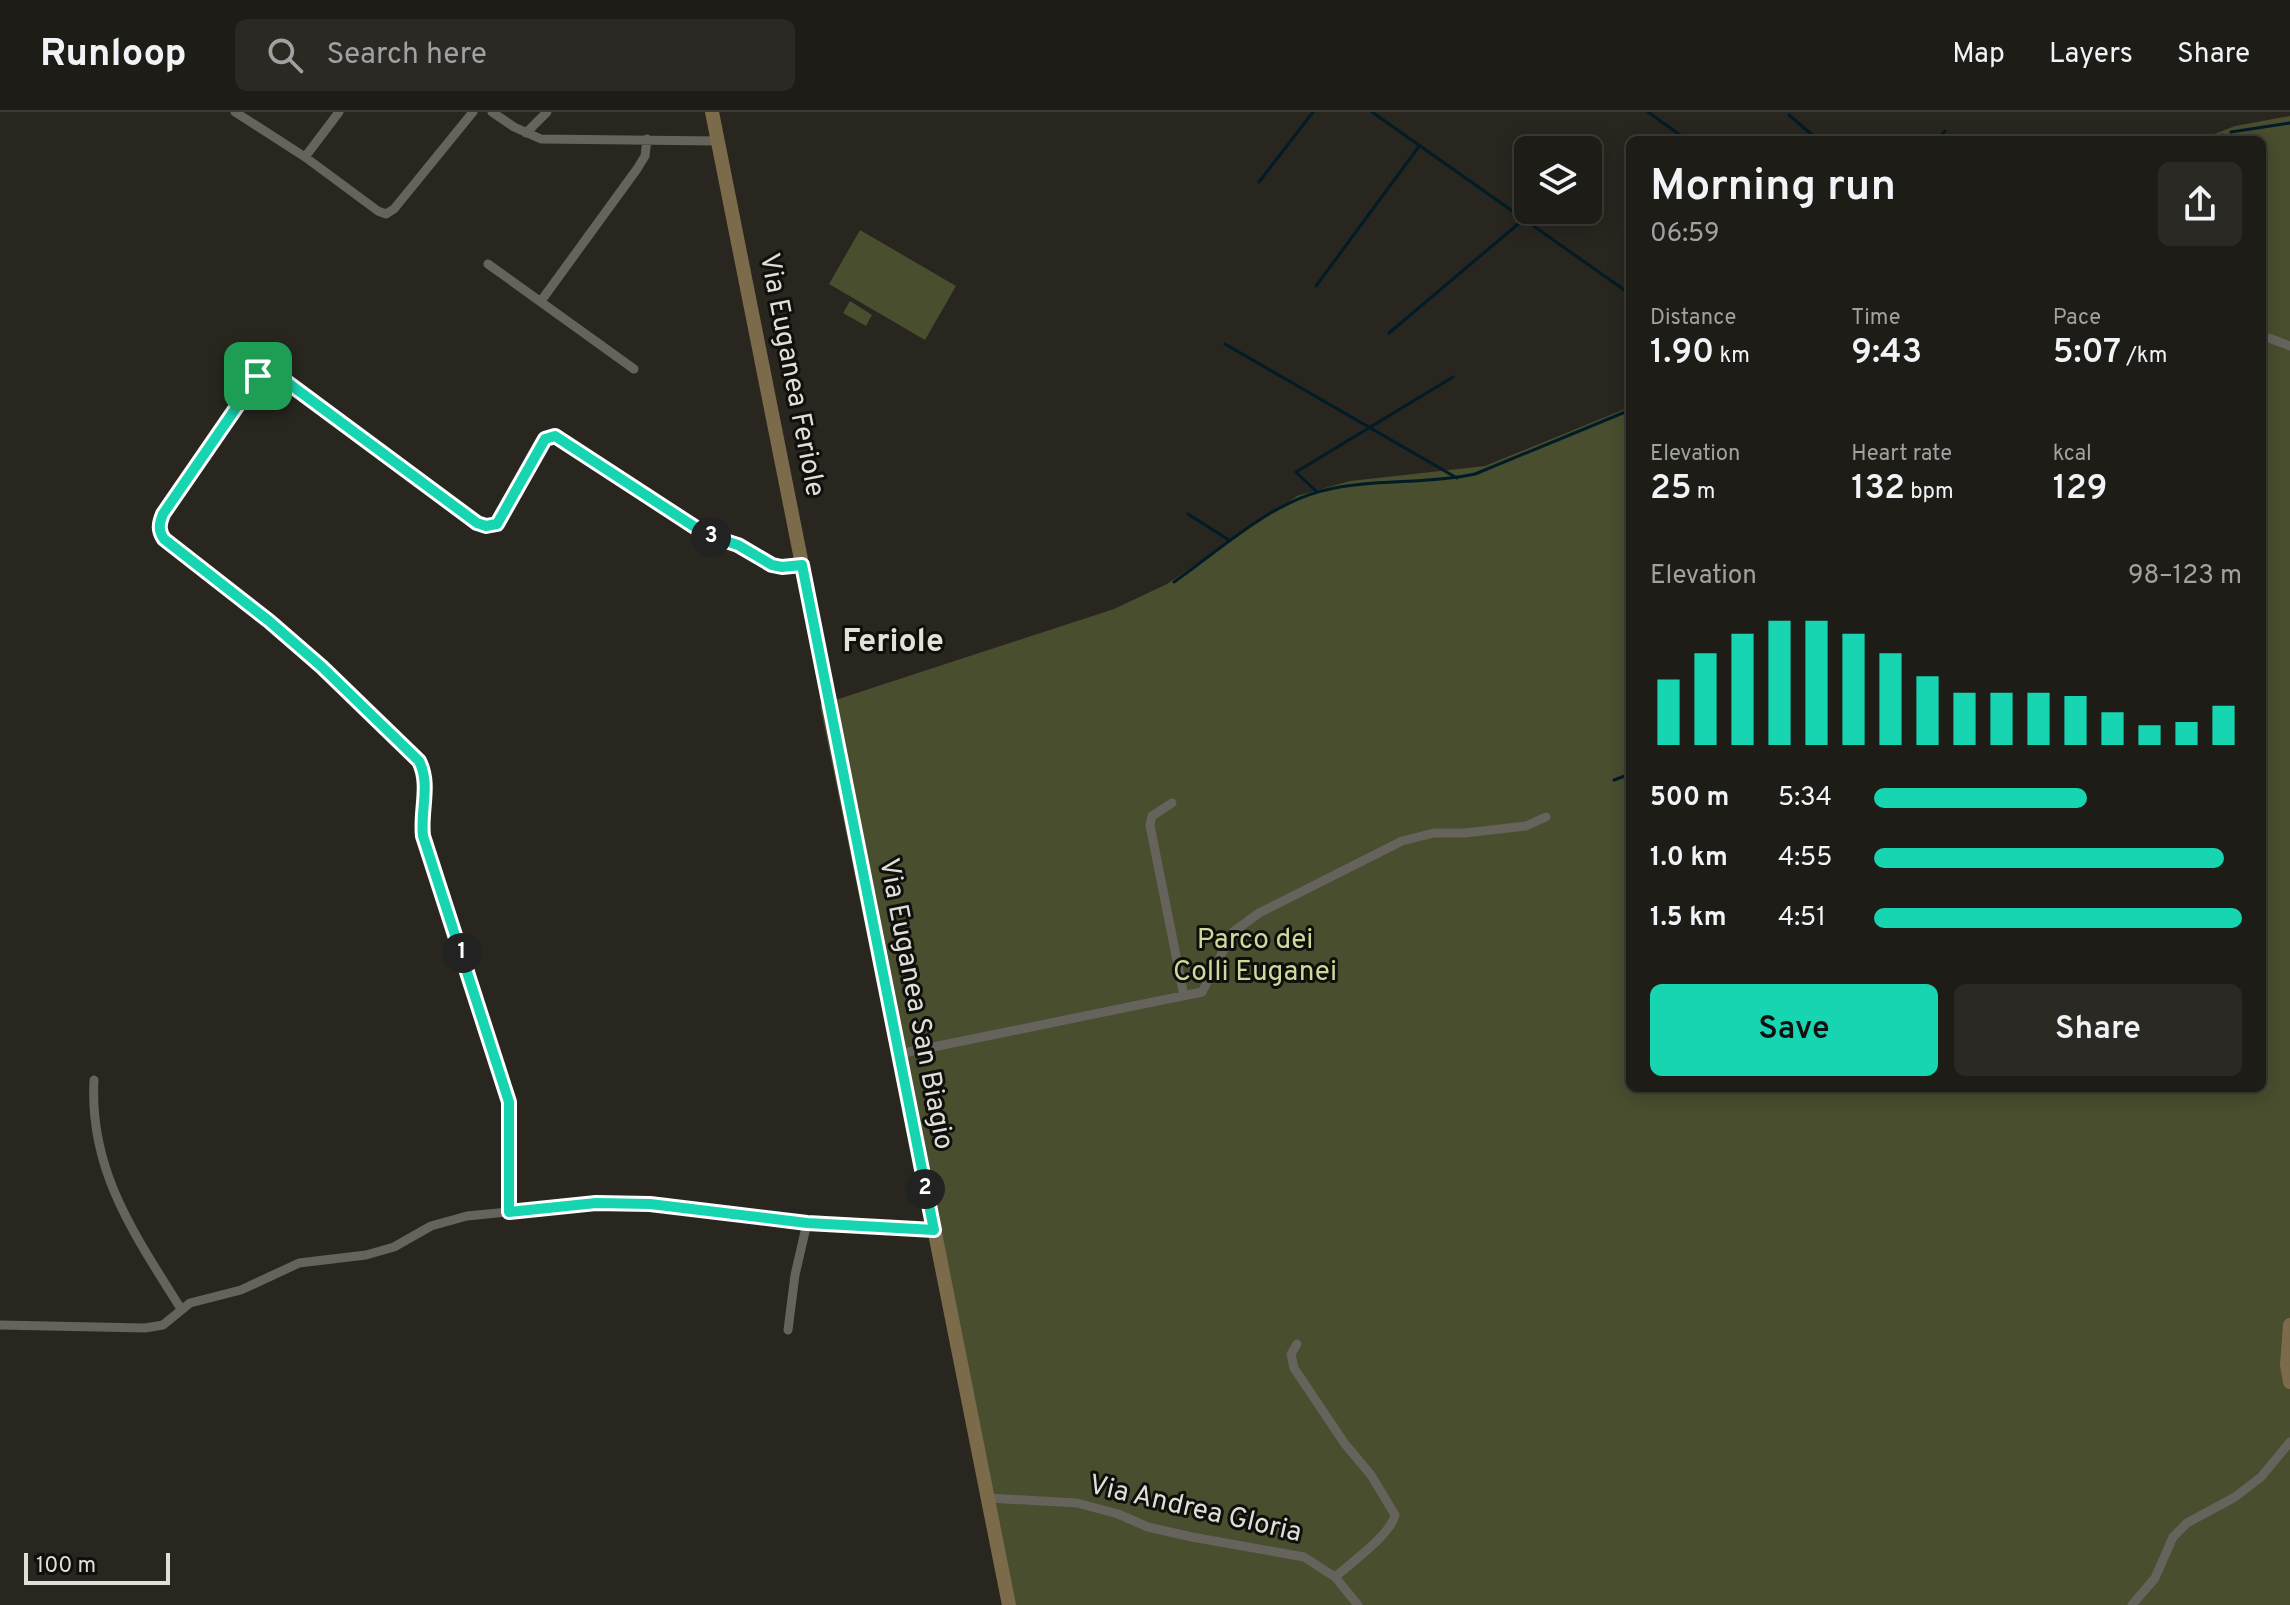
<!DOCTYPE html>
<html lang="en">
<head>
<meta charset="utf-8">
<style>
  body { margin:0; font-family:Overpass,sans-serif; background:#2b2924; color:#f1f3f6; height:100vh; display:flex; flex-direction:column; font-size:30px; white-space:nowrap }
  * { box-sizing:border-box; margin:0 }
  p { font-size:26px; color:#a1a1a1 }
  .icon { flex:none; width:44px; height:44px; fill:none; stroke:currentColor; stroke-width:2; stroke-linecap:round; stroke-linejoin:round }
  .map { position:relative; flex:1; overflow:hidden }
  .sheet { position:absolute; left:1626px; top:24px; width:640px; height:956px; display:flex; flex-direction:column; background:#1e1c17; border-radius:12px; box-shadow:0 4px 20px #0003,0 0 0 2px #3c3a36 }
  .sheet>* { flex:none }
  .fabs { position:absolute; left:1514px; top:24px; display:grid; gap:16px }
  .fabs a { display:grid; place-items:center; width:88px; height:88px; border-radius:12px; background:#1e1c17; box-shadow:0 4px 20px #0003,0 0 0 2px #3c3a36; font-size:40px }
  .scale { position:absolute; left:24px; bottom:20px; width:146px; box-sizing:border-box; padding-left:8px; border:4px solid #dfded9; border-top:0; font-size:22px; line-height:28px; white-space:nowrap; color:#dfded9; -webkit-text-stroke:6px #100f0c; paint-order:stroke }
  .pin { position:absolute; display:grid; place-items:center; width:68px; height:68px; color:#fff; margin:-34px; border-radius:16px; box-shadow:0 4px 12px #0006 }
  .km { position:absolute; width:40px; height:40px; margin:-20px; border-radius:50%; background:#222; color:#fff; font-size:22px; line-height:40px; text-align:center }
  .round { display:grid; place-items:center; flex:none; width:84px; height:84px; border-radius:12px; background:#2b2924 }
  .summary { display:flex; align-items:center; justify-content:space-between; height:136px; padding:0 24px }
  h1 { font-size:44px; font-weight:600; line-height:60px }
  .stats { display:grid; grid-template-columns:repeat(3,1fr); gap:12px; height:136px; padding:8px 24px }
  .stats div { display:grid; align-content:center }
  .stats b { font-size:34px; font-weight:600 }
  .stats small { font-size:22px; font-weight:400 }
  .stats p { font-size:22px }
  .chart { height:224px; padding:16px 24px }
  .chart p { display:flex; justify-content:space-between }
  .chart svg { width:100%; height:144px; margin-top:8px; stroke:#18d5b2; stroke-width:6 }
  .primary-button { display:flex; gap:16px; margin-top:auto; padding:16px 24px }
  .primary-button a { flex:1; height:92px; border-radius:12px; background:#18d5b2; color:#111; font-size:32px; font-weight:600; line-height:92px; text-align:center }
  .primary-button a+a { background:#2b2924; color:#f1f3f6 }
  ul { padding:0 24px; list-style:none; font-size:26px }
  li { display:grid; grid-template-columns:128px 96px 1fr; align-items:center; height:60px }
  li i { height:20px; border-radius:10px; background:#18d5b2 }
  header { display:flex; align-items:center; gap:48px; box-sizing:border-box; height:112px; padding:0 40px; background:#1e1c17; border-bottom:2px solid #3c3a36 }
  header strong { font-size:38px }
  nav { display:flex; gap:44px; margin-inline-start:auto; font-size:28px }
  .search { width:560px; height:72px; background:#2b2924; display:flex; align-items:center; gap:20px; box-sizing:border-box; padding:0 28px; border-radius:12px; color:#a1a1a1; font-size:30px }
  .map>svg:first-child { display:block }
  .green { fill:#484e2e }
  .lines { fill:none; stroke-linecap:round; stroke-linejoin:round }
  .stream { stroke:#011b27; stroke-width:3 }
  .street { stroke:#65635b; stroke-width:9 }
  .secondary { stroke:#7c6b4a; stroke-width:14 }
  .route-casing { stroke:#fff; stroke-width:16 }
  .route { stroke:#18d5b2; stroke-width:10 }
  .labels { text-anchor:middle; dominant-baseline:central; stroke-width:6; stroke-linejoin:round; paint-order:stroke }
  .street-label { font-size:28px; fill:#dfded9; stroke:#100f0c }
  .park-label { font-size:28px; fill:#ceda9d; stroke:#100f0c }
  .quarter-label { font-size:32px; font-weight:bold; fill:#e4e1d7; stroke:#100f0c }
</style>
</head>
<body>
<header>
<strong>Runloop</strong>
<div class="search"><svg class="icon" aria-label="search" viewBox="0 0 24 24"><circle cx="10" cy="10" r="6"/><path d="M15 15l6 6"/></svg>Search here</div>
<nav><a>Map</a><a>Layers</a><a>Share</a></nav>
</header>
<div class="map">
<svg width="2290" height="1493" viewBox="0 0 2290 1493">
  <rect width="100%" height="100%" fill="#28261f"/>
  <path class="green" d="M2290 4V1493H1004L820 593 1114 497 1167 472 1297 384 1350 369 1485 354 1630 295V976H2262V28H2199L2235 14Z
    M860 118 956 174 925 228 829 172Z
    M850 189 872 203 866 214 843 201Z"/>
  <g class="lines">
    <path class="stream" d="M1372 0 1630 182
      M1648 0 1687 28
      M1789 3 1818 28
      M2231 20 2290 11
      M1938 28 1945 19
      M2209 28 2222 23
      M1259 70 1313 0
      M1316 174 1420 33
      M1389 221 1524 107
      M1225 232 1457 366
      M1317 380 1296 360 1453 265
      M1188 402 1229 428
      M1174 470C1220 438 1266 394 1321 379 1371 366 1425 373 1475 362L1630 298
      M1614 668 1630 662"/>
    <path class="street" d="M235 0 305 45 378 99 386 102 394 97 473 0
      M492 0 514 15 541 27 718 29
      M526 21 547 0
      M305 45 339 0
      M488 152 634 257
      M541 189 637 57 645 44 647 27
      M2269 226 2290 234
      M1172 691 1152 704 1150 713 1184 884
      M899 942 1202 880 1233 820 1259 801 1402 729 1434 721H1465L1526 714 1546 705
      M94 968C89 1059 135 1123 181 1197
      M509 1100V990L496 944 423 724C419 698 430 673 419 649L322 555 269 509 164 427 160 420 159 411 258 264 266 260 280 265 477 411 486 414 497 412 545 327 555 324 707 423 738 433 772 453 782 455 802 453
      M0 1213 145 1216 163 1213 190 1191 241 1178 299 1151 366 1143 394 1135 431 1114 467 1104 596 1091 650 1092 807 1111 934 1118
      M788 1218 795 1163 807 1111
      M1297 1232 1291 1242 1294 1256 1345 1332 1371 1363 1395 1403C1391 1422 1351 1451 1335 1465
      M987 1386 1077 1391 1118 1402 1148 1415 1192 1425 1304 1445 1335 1465 1358 1493
      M2132 1493 2155 1466 2173 1425 2187 1411 2235 1385 2261 1365 2290 1330"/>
    <path class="secondary" d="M712 0 1009 1493
      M2290 1213 2287 1253 2290 1270"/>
  </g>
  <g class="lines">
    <defs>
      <path id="route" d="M266 260 280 265 477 411 486 414 497 412 545 327 555 324 707 423 738 433 772 453 782 455 802 453 934 1118 807 1111 650 1092 596 1091 509 1100V990L423 724C420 698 431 673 419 649L322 555 269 509 164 427C158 418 159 412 163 402L258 264Z"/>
    </defs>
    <use href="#route" class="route-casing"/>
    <use href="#route" class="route"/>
  </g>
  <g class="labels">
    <g class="street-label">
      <text transform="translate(791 263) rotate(79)">Via Euganea Feriole</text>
      <text transform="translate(915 892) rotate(79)">Via Euganea San Biagio</text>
      <text transform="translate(1195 1398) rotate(13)">Via Andrea Gloria</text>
    </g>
    <g class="park-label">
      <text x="1255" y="829">Parco dei<tspan x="1255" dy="32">Colli Euganei</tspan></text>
    </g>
    <g class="quarter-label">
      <text x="893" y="531">Feriole</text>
    </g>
  </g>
</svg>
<div class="fabs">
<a><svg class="icon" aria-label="layers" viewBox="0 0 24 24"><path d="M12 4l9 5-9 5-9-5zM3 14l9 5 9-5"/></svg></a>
</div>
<div class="scale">100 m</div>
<div class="pin" style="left:258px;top:264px;background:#1e9e55"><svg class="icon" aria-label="arrive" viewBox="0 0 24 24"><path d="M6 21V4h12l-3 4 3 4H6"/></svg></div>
<b class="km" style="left:462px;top:841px">1</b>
<b class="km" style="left:925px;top:1077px">2</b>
<b class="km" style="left:711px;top:425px">3</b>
<section class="sheet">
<div class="summary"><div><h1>Morning run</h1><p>06:59</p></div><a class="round"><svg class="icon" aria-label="share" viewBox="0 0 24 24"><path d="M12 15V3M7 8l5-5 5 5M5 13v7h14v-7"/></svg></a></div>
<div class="stats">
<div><p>Distance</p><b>1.90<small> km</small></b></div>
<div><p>Time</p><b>9:43</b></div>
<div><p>Pace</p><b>5:07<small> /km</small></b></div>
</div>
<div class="stats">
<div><p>Elevation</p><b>25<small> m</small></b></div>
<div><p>Heart rate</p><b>132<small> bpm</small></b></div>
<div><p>kcal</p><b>129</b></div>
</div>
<div class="chart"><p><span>Elevation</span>98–123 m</p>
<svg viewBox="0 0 160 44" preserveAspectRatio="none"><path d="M5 44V24M15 44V16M25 44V10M35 44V6M45 44V6M55 44V10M65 44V16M75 44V23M85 44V28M95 44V28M105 44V28M115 44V29M125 44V34M135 44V38M145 44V37M155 44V32"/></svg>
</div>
<ul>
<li><b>500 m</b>5:34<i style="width:58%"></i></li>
<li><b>1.0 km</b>4:55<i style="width:95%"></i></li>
<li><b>1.5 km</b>4:51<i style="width:100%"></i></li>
</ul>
<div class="primary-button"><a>Save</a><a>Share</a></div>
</section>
</div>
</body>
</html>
